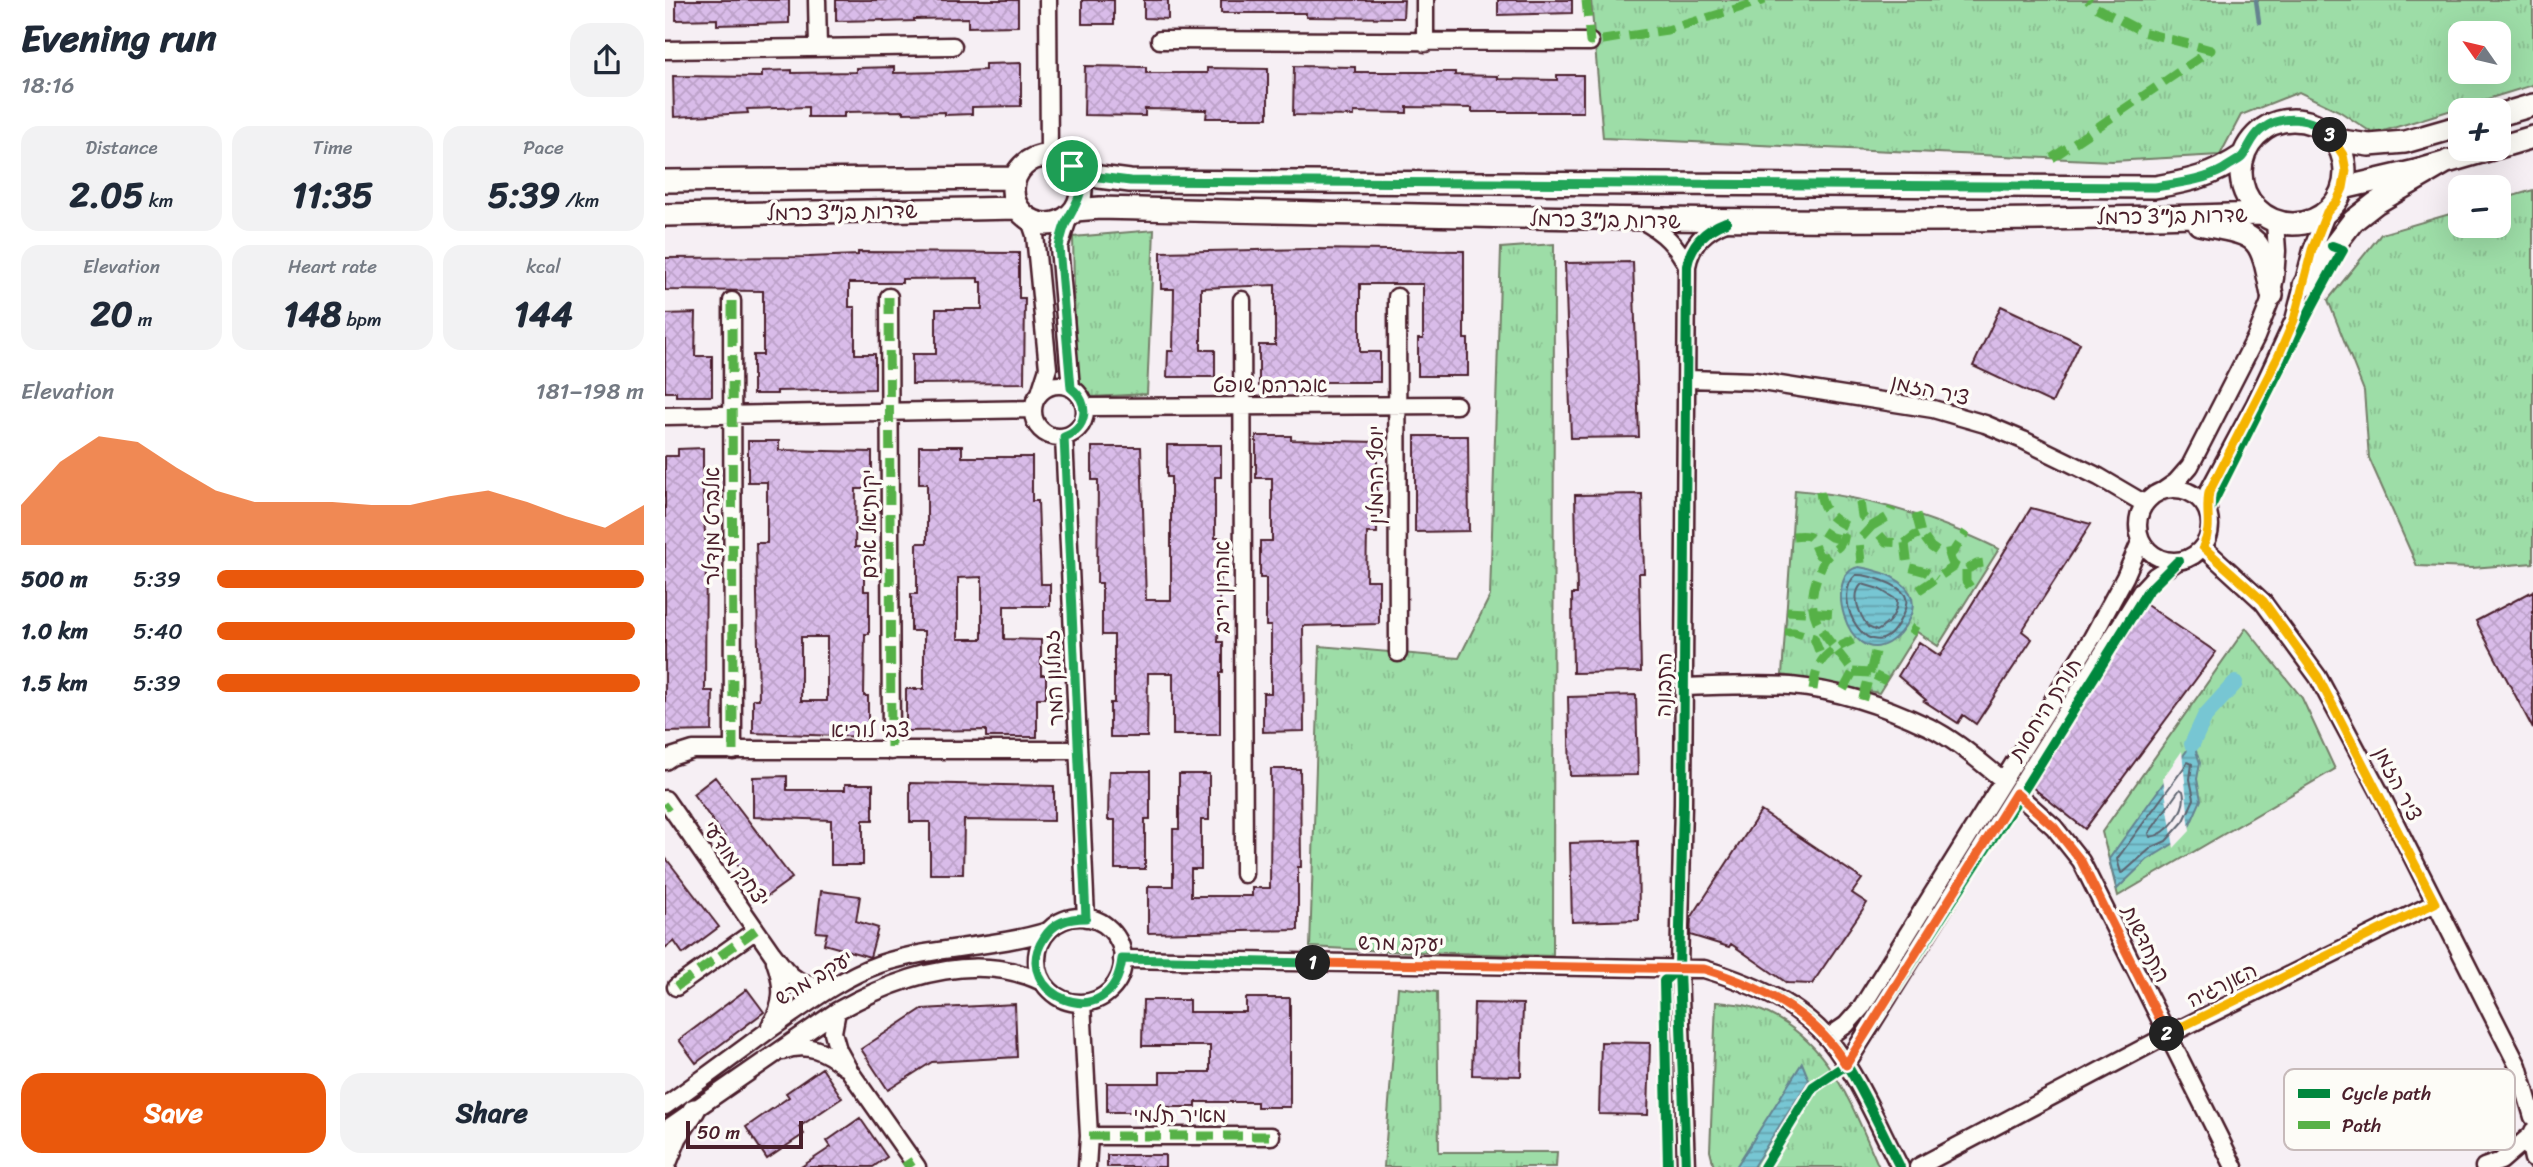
<!DOCTYPE html>
<html lang="en">
<head>
<meta charset="utf-8">
<style>
  body { margin:0; font-family:Sriracha,"Playpen Sans Hebrew",sans-serif; background:#f2f2f3; color:#1f2937; height:100vh; display:flex; flex-direction:column; font-size:26px; white-space:nowrap }
  * { box-sizing:border-box; margin:0 }
  p { font-size:23px; color:#747a83 }
  .icon { flex:none; width:38px; height:38px; fill:none; stroke:currentColor; stroke-width:2; stroke-linecap:round; stroke-linejoin:round }
  .map { position:relative; flex:1; overflow:hidden }
  .side { display:flex; flex-direction:column; background:#fff; width:665px }
  .side>* { flex:none }
  .needle { width:46px; rotate:304deg }
  .buttons { position:absolute; left:1783px; top:21px; display:grid; gap:14px }
  .buttons a { display:grid; place-items:center; width:63px; height:63px; border-radius:14px; background:#fff; box-shadow:0 7px 28px #0002; font-size:35px }
  .scale { position:absolute; left:21px; bottom:18px; width:117px; box-sizing:border-box; padding-left:7px; border:4px solid #4a1f2b; border-top:0; font-size:19px; line-height:24px; white-space:nowrap; color:#4a1f2b; -webkit-text-stroke:5px #fdfcf7; paint-order:stroke }
  .pin { position:absolute; display:grid; place-items:center; width:60px; height:60px; color:#fff; margin:-30px; border:4px solid #fff; border-radius:50%; box-shadow:0 2px 7px #0007 }
  .km { position:absolute; width:35px; height:35px; margin:-18px; border-radius:50%; background:#222; color:#fff; font-size:19px; line-height:35px; text-align:center }
  .round { display:grid; place-items:center; flex:none; width:74px; height:74px; border-radius:21px; background:#f2f2f3 }
  .headline { display:flex; align-items:center; justify-content:space-between; height:119px; padding:0 21px }
  h1 { font-size:38px; font-weight:700; line-height:52px }
  .stats { display:grid; grid-template-columns:repeat(3,1fr); gap:10px; height:119px; padding:7px 21px }
  .stats div { display:grid; align-content:center; border-radius:18px; background:#f2f2f3; text-align:center }
  .stats b { font-size:35px; font-weight:700 }
  .stats small { font-size:19px; font-weight:400 }
  .stats p { font-size:19px }
  .chart { height:196px; padding:14px 21px }
  .chart p { display:flex; justify-content:space-between }
  .chart svg { width:100%; height:126px; margin-top:7px; fill:#ea580c; opacity:.7 }
  .cta { display:flex; gap:14px; margin-top:auto; padding:14px 21px }
  .cta a { flex:1; height:80px; border-radius:21px; background:#ea580c; color:#fff; font-size:28px; font-weight:700; line-height:80px; text-align:center }
  .cta a+a { background:#f2f2f3; color:#1f2937 }
  ul { padding:0 21px; list-style:none; font-size:23px }
  li { display:grid; grid-template-columns:112px 84px 1fr; align-items:center; height:52px }
  li i { height:18px; border-radius:9px; background:#ea580c }
  main { display:flex; flex:1; min-height:0 }
  .map>svg:first-child { display:block }
  .grass { fill:url(#grass-tufts); stroke:#747e69; stroke-width:2; fill-rule:evenodd }
  .water { fill:url(#water-rules); stroke:#658390; stroke-width:2 }
  .pier { fill:#f6eff4 }
  .lines { fill:none; stroke-linecap:round; stroke-linejoin:round }
  .shore { stroke:#5c626e; stroke-width:2 }
  .stream { stroke:#658390; stroke-width:4.5 }
  .canal { stroke:#77c6d3; stroke-width:16 }
  .building { fill:url(#building-cross-hatch); stroke:#4a1f2b; stroke-width:2; fill-rule:evenodd }
  .minor-casing { stroke:#4a1f2b; stroke-width:21 }
  .major-casing { stroke:#4a1f2b; stroke-width:26 }
  .minor { stroke:#fdfcf7; stroke-width:16 }
  .major { stroke:#fdfcf7; stroke-width:21 }
  .quiet { stroke:#57b146; stroke-width:9; stroke-dasharray:18 9; stroke-linecap:butt }
  .cycleway-casing { stroke:#fdfcf7; stroke-width:15 }
  .cycleway { stroke:#00873e; stroke-width:10 }
  .split-1-casing { stroke:#fff; stroke-width:14 }
  .split-2-casing { stroke:#fff; stroke-width:14 }
  .split-3-casing { stroke:#fff; stroke-width:14 }
  .split-4-casing { stroke:#fff; stroke-width:14 }
  .split-1 { stroke:#22a559; stroke-width:9 }
  .split-2 { stroke:#f0652b; stroke-width:9 }
  .split-3 { stroke:#f5b400; stroke-width:9 }
  .split-4 { stroke:#22a559; stroke-width:9 }
  .labels { text-anchor:middle; dominant-baseline:central; stroke-width:7; stroke-linejoin:round; paint-order:stroke }
  .street-label { font-size:21px; fill:#4a1f2b; stroke:#fdfcf7 }
  .key { fill:#fdfcf7; stroke:#c7baba; stroke-width:2 }
  .key-label { font-size:19px; fill:#4a1f2b }
</style>
</head>
<body>
<main>
<section class="side">
<div class="headline"><div><h1>Evening run</h1><p>18:16</p></div><a class="round"><svg class="icon" aria-label="share" viewBox="0 0 24 24"><path d="M12 15V3M7 8l5-5 5 5M5 13v7h14v-7"/></svg></a></div>
<div class="stats">
<div><p>Distance</p><b>2.05<small> km</small></b></div>
<div><p>Time</p><b>11:35</b></div>
<div><p>Pace</p><b>5:39<small> /km</small></b></div>
</div>
<div class="stats">
<div><p>Elevation</p><b>20<small> m</small></b></div>
<div><p>Heart rate</p><b>148<small> bpm</small></b></div>
<div><p>kcal</p><b>144</b></div>
</div>
<div class="chart"><p><span>Elevation</span>181–198 m</p>
<svg viewBox="0 0 160 44" preserveAspectRatio="none"><path d="M0 44V30L10 15L20 6L30 8L40 17L50 25L60 29L70 29L80 29L90 30L100 30L110 27L120 25L130 29L140 34L150 38L160 30V44z"/></svg>
</div>
<ul>
<li><b>500 m</b>5:39<i style="width:100%"></i></li>
<li><b>1.0 km</b>5:40<i style="width:98%"></i></li>
<li><b>1.5 km</b>5:39<i style="width:99%"></i></li>
</ul>
<div class="cta"><a>Save</a><a>Share</a></div>
</section>
<div class="map">
<svg width="1868" height="1167" viewBox="0 0 1868 1167">
  <defs>
    <pattern id="grass-tufts" width="24" height="20" patternUnits="userSpaceOnUse" patternTransform="scale(1.75)"><rect width="24" height="20" fill="#9ddda7"/><path d="M3 7l-1-3M5 7V3M7 7l1-3M15 17l-1-3M17 17v-4M19 17l1-3" fill="none" stroke="#89bd90"/></pattern>
    <pattern id="water-rules" width="6" height="5" patternUnits="userSpaceOnUse" patternTransform="scale(1.75)"><rect width="6" height="5" fill="#77c6d3"/><path d="M0 2.5h6" fill="none" stroke="#64a0ab"/></pattern>
    <pattern id="building-cross-hatch" width="8" height="8" patternUnits="userSpaceOnUse" patternTransform="scale(1.75)"><rect width="8" height="8" fill="#d9bce9"/><path d="M0 0l8 8M0 8l8-8" fill="none" stroke="#bca1c8"/></pattern>
  </defs>
  <rect width="100%" height="100%" fill="#f6eff4"/>
  <filter id="ink" filterUnits="userSpaceOnUse"><feTurbulence type="fractalNoise" baseFrequency=".0143" numOctaves="2"/><feDisplacementMap in="SourceGraphic" scale="14" xChannelSelector="R" yChannelSelector="G"/><feConvolveMatrix kernelMatrix="1 2 1 2 8 2 1 2 1" color-interpolation-filters="sRGB"/></filter>
  <g filter="url(#ink)">
    <path class="grass" d="M926 0H1868V85L1709 134 1674 111 1634 92 1576 115 1555 155 1447 161 938 138ZM1796 33H1834V72H1796Z
      M1868 190V563L1807 568 1752 566 1704 458 1699 391 1663 300 1716 234 1795 211 1796 226H1834V200Z
      M489 230 482 394 427 397 411 383 408 237Z
      M889 244 888 956 721 951 645 947 655 646 794 658 825 596 836 248Z
      M1130 490C1201 496 1271 518 1334 549L1273 646 1252 632 1214 693 1117 675Z
      M1581 628 1637 698 1670 769 1453 896 1437 832Z
      M733 987 772 992 774 1152H892L891 1167H719Z
      M1051 1002C1061 1003 1073 1003 1083 1006 1160 1029 1185 1101 1214 1167H1049L1045 1151Z"/>
    <path class="water" d="M1194 567C1221 571 1260 586 1244 619 1239 629 1233 637 1223 643 1182 667 1157 573 1194 567Z
      M1528 742 1535 763 1532 779 1536 800 1525 825 1511 842 1482 860 1452 889 1444 859Z
      M1137 1063 1144 1080 1088 1167H1071Z"/>
    <path class="pier" d="M1517 751 1525 831 1509 848 1498 778Z"/>
    <g class="lines">
      <path class="shore" d="M1191 575C1203 574 1233 584 1240 595 1244 603 1239 613 1235 620 1208 676 1163 598 1191 575Z
        M1197 584 1214 589 1232 600C1232 614 1224 624 1212 631L1203 627C1195 615 1185 595 1197 584Z
        M1523 762 1527 764 1525 779 1529 799 1519 821 1501 841 1486 848 1459 872 1456 873 1452 859Z
        M1515 789 1518 791C1523 809 1503 835 1485 837L1484 833Z"/>
      <path class="stream" d="M1591 0 1594 22"/>
      <path class="canal" d="M1527 744 1540 716 1570 683"/>
    </g>
    <path class="building" d="M11 0H124V23L52 25V19L11 20Z
      M171 0H353V26L303 27V18L249 19V21L219 22V20L171 21Z
      M417 0H449V24H417Z
      M479 0H503V19L479 18Z
      M556 0H739L738 18 641 17V13H556Z
      M833 0H907V13L833 15Z
      M356 63V106L307 107V114L280 115V112L239 113V111L179 112V117H143V107L82 109 83 113 9 117 8 76 97 77V71L127 70V73L191 72V68L229 67V73L279 72 320 70V64Z
      M420 66 481 67V73H542V68L603 69V118H541L542 110 480 109V116L419 115Z
      M629 66 690 67V72H790V75L833 76V79L892 80V75H918V112H807V108L742 107V113L689 112V116L628 115Z
      M646 249 799 251V339H803V376H753V339H758V284H695V352H715V382H621V386H594V345H610V285L536 288V350H550V377H502L503 351H508L509 289H496V252Z
      M193 252 354 253V298H360L359 383 247 384V354H271V309H317V282H313V278L237 279V283H184V307H190V354H210V389L112 391V394H88V355H98V291L0 290V258L144 257 193 255Z
      M968 262 974 437 906 438 900 263Z
      M1336 306 1415 343 1387 403 1308 366Z
      M31 313 30 356H47V396H11V392H0V314Z
      M591 436H626V440L712 442V533H702L701 580H714V624L638 626 639 731 598 732V693H606V626H601V578H595V541H607V478H591Z
      M750 436H803L804 531 750 532Z
      M83 441H114V450L207 452V489H191L190 547H199V591H204V634H200L199 696H203V737L88 733V699H94L91 543H102V482H83ZM136 637H162V701H136Z
      M502 445H556V477H550V538H556L553 642H558V673H555V735H508V673H483L482 737H445V703H449V635H437V583H432L433 480H427V447H476L481 600H506V477H502Z
      M254 446H297V457H367V501H373L376 584H385V606H339V639L376 640V675H381V698H372V737H321V730L241 731V689H259V631H246V594H252V543H262V484H254ZM317 577V639H293V578Z
      M38 448V505L41 546 40 691H48L47 731 0 732V456H13V449Z
      M977 494 979 573H974L976 672 908 673 907 594H912L910 495Z
      M1366 508 1426 524 1357 631 1367 639 1311 724 1298 715 1293 723 1259 701 1261 700 1233 676 1254 642 1275 656Z
      M1868 591V729L1811 621Z
      M1480 604 1551 652 1420 829 1367 787Z
      M971 695 973 775 905 776 903 697Z
      M606 769H635L636 867H633V930L483 933V886H508V829H514V774H544V820H536V869H526V896H587V888H605Z
      M444 771H485V819H480V869H450V820H443Z
      M122 776V790H180V784H208V820H198V865H166V820L88 817V777Z
      M50 777 127 878 98 899 62 851 67 847 28 794Z
      M245 783 389 786V821L299 820 298 874H265V822H245Z
      M1096 811 1197 879 1187 893 1202 903 1147 984 1122 983 1066 944 1064 947 1025 935 1026 918Z
      M973 841 974 920 907 922 905 843Z
      M0 857 54 927 18 954 9 941 0 948Z
      M156 891 195 896 191 921 213 928 205 957 159 944 162 933 151 932Z
      M82 989 99 1012 31 1063 14 1040Z
      M581 998H625V1107H592V1102H531V1107H484V1112H442V1083H495V1072H545V1046H477L478 1000H524V1012H581Z
      M809 1003 858 1004 856 1076 807 1075Z
      M350 1004 352 1057 267 1062 223 1090 196 1049 257 1009Z
      M936 1042 985 1043 983 1115 934 1114Z
      M157 1068 177 1098 134 1127 139 1134 102 1159 81 1127 124 1097 121 1093Z
      M195 1118 222 1157 208 1167H136L166 1147 162 1141Z
      M442 1155H500V1167H442Z"/>
    <g class="lines">
      <defs>
        <path id="minor" d="M152 0 153 48
          M383 0 384 155
          M495 40 925 42
          M760 43V0
          M0 50 288 46
          M404 216 394 247 406 388
          M365 220 370 235 383 368 375 393
          M978 221C998 232 1012 245 1022 266
          M224 297 226 751
          M732 297 733 653
          M577 300 579 874
          M67 301 68 751
          M1023 379 1090 381 1268 409 1320 424 1358 440 1434 477 1480 504
          M368 411a26 26 0 1 1 52 0a26 26 0 1 1-52 0Z
          M420 407 791 405
          M0 416 368 409
          M399 437 421 918
          M1473 525a36 36 0 1 1 72 0a36 36 0 1 1-72 0Z
          M1498 491 1511 482 1525 466 1591 337 1604 304 1610 278 1612 251 1610 222
          M1543 512V492L1590 404 1629 320 1647 250 1662 212
          M1538 547 1598 602 1653 677 1715 793 1853 1066 1868 1117
          M1018 687C1054 686 1090 684 1126 686 1172 690 1222 707 1264 727 1291 740 1315 762 1338 780
          M0 761 6 757 28 750H413
          M1351 793 1389 827 1416 861 1569 1167
          M0 799 107 953C127 979 135 989 170 985
          M372 960a43 43 0 1 1 86 0a43 43 0 1 1-86 0Z
          M457 959 1039 969C1083 982 1134 1003 1164 1040 1192 1074 1214 1127 1235 1167
          M11 987 91 930
          M417 1003 424 1136 422 1167
          M172 1011 168 1032 173 1050 184 1070 252 1167
          M105 1026C119 1004 119 986 110 961
          M1162 1038 1181 1025 1197 1007 1427 638 1460 577 1476 540
          M117 1051C142 1042 160 1050 180 1067
          M1181 1065 1477 590 1490 576 1513 561
          M0 1106C35 1081 70 1055 104 1030 139 1006 175 978 215 964 270 946 328 948 383 931
          M0 1130 172 1011C233 977 310 950 377 982
          M1868 1131 1865 1145 1868 1159
          M424 1136H606
          M1021 1167 1014 968 1018 804 1022 266C1026 244 1040 230 1061 222
          M1253 1167 1503 1035 1770 903
          M1819 1167 1836 1161 1866 1135"/>
        <path id="major" d="M1834 115 1868 105
          M1576 172a52 52 0 1 1 104 0a52 52 0 1 1-104 0Z
          M1670 140 1704 145 1740 142 1796 126
          M1834 147 1868 137
          M348 190a34 34 0 1 1 68 0a34 34 0 1 1-68 0Z
          M407 166 434 177 465 181 1490 187C1525 181 1547 176 1577 156
          M0 181 350 178
          M1678 188 1751 171 1827 149
          M410 210 435 208C822 217 1209 227 1596 214
          M0 215 353 208
          M1534 224C1595 236 1595 233 1607 295
          M1639 285 1688 221 1711 203 1783 161
          M0 1164 11 1137 29 1110"/>
      </defs>
      <use href="#minor" class="minor-casing"/>
      <use href="#major" class="major-casing"/>
      <use href="#minor" class="minor"/>
      <use href="#major" class="major"/>
      <path class="quiet" d="M921 0 925 42 1002 30 1100 0
        M1387 158 1546 50 1478 32 1428 6 1423 0
        M224 297 226 751
        M67 301 68 751
        M1155 492C1157 510 1166 519 1182 526 1180 532 1178 541 1174 546 1169 551 1162 555 1159 561 1131 618 1159 630 1188 672L1175 696
        M1195 502 1197 516 1207 526 1224 516 1227 508
        M1251 514 1256 533
        M1157 531 1166 537 1183 541
        M1128 536C1153 533 1144 540 1154 555L1160 558
        M1240 543 1243 567 1261 572 1271 579
        M1284 553C1287 565 1289 568 1301 570L1312 564 1326 562
        M1196 563 1194 540 1207 526 1221 542 1240 543 1249 536 1256 533 1266 547 1276 554 1288 552 1301 532
        M1301 570V581L1308 591
        M1254 590 1290 566
        M1122 611 1173 614
        M1245 628 1252 632
        M1120 632H1129L1149 638 1157 659
        M1210 652 1205 673 1221 681
        M1188 672 1205 673 1197 702
        M1148 690C1152 658 1160 653 1188 640
        M0 808 4 805
        M11 987 91 930
        M424 1136H606
        M239 1167 248 1161"/>
      <defs>
        <path id="cycleway" d="M1543 512C1588 425 1629 335 1678 250L1667 246
          M457 959 1039 969C1083 982 1134 1003 1164 1040 1192 1074 1214 1127 1235 1167
          M1003 1167 999 981 1014 968
          M1021 1167 1014 968 1018 804 1022 266C1026 244 1040 230 1061 222
          M1099 1167 1148 1087 1181 1065 1355 796 1482 592 1513 561"/>
      </defs>
      <use href="#cycleway" class="cycleway-casing"/>
      <use href="#cycleway" class="cycleway"/>
    </g>
  </g>
  <g class="lines" filter="url(#ink)">
    <defs>
      <path id="split-1" d="M407 166C423 189 414 198 403 219 398 227 396 237 394 247L406 388C426 403 422 429 399 437L421 918C403 918 389 922 379 938 342 993 447 1040 457 959L648 963"/>
      <path id="split-2" d="M648 963 1039 969C1095 986 1150 1013 1181 1065L1351 793 1389 827 1416 861 1502 1034"/>
      <path id="split-3" d="M1502 1034 1770 903 1653 677 1598 601 1538 547C1548 526 1540 513 1544 492L1613 357 1629 320 1647 250 1662 212 1672 201 1678 188 1681 171 1678 155 1665 135"/>
      <path id="split-4" d="M407 166 434 177 465 181 1490 187C1514 183 1538 181 1559 169 1564 165 1573 161 1577 157 1584 149 1586 138 1596 130 1617 113 1647 117 1665 135"/>
    </defs>
    <use href="#split-1" class="split-1-casing"/>
    <use href="#split-2" class="split-2-casing"/>
    <use href="#split-3" class="split-3-casing"/>
    <use href="#split-4" class="split-4-casing"/>
    <use href="#split-1" class="split-1"/>
    <use href="#split-2" class="split-2"/>
    <use href="#split-3" class="split-3"/>
    <use href="#split-4" class="split-4"/>
  </g>
  <g class="labels">
    <g class="street-label">
      <text transform="translate(177 212) rotate(-1)">שדרות בנ"צ כרמל</text>
      <text transform="translate(1507 216) rotate(-1)">שדרות בנ"צ כרמל</text>
      <text transform="translate(940 220) rotate(1)">שדרות בנ"צ כרמל</text>
      <text x="605" y="385">אברהם שופט</text>
      <text transform="translate(1265 390) rotate(12)">ציר הזמן</text>
      <text transform="translate(711 475) rotate(-90)">יוסף הרמלין</text>
      <text transform="translate(204 524) rotate(-90)">יקותיאל אדם</text>
      <text transform="translate(47 526) rotate(-90)">אלברט מנדלר</text>
      <text transform="translate(557 587) rotate(-90)">אהרון יריב</text>
      <text transform="translate(389 678) rotate(-93)">זבולון המר</text>
      <text transform="translate(999 685) rotate(-89)">התבונה</text>
      <text transform="translate(1380 709) rotate(-58)">תורת היחסות</text>
      <text x="205" y="730">צבי לוריא</text>
      <text transform="translate(1733 784) rotate(63)">ציר הזמן</text>
      <text transform="translate(71 864) rotate(55)">יצחק מודעי</text>
      <text transform="translate(736 943) rotate(1)">יעקב מרש</text>
      <text transform="translate(1481 944) rotate(64)">התחדשות</text>
      <text transform="translate(149 978) rotate(-31)">יעקב מרש</text>
      <text transform="translate(1557 985) rotate(-26)">האנרגיה</text>
      <text x="515" y="1115">מאיר תלמי</text>
    </g>
  </g>
  <rect x="1619" y="1069" width="231" height="81" rx="10" class="key"/>
  <rect x="1633" y="1089" width="32" height="9" fill="#00873e"/>
  <rect x="1633" y="1121" width="32" height="8" fill="#57b146"/>
  <g class="key-label">
    <text x="1677" y="1100">Cycle path</text>
    <text x="1677" y="1132">Path</text>
  </g>
</svg>
<div class="buttons">
<a><svg class="needle" viewBox="-14 -14 28 28"><path d="M0-13l5 13h-10z" fill="#e53935"/><path d="M0 13l5-13h-10z" fill="#747a83"/></svg></a>
<a>+</a>
<a>−</a>
</div>
<div class="scale">50 m</div>
<div class="pin" style="left:407px;top:166px;background:#1e9e55"><svg class="icon" aria-label="arrive" viewBox="0 0 24 24"><path d="M6 21V4h12l-3 4 3 4H6"/></svg></div>
<b class="km" style="left:648px;top:963px">1</b>
<b class="km" style="left:1502px;top:1034px">2</b>
<b class="km" style="left:1665px;top:135px">3</b>
</div>
</main>
</body>
</html>
